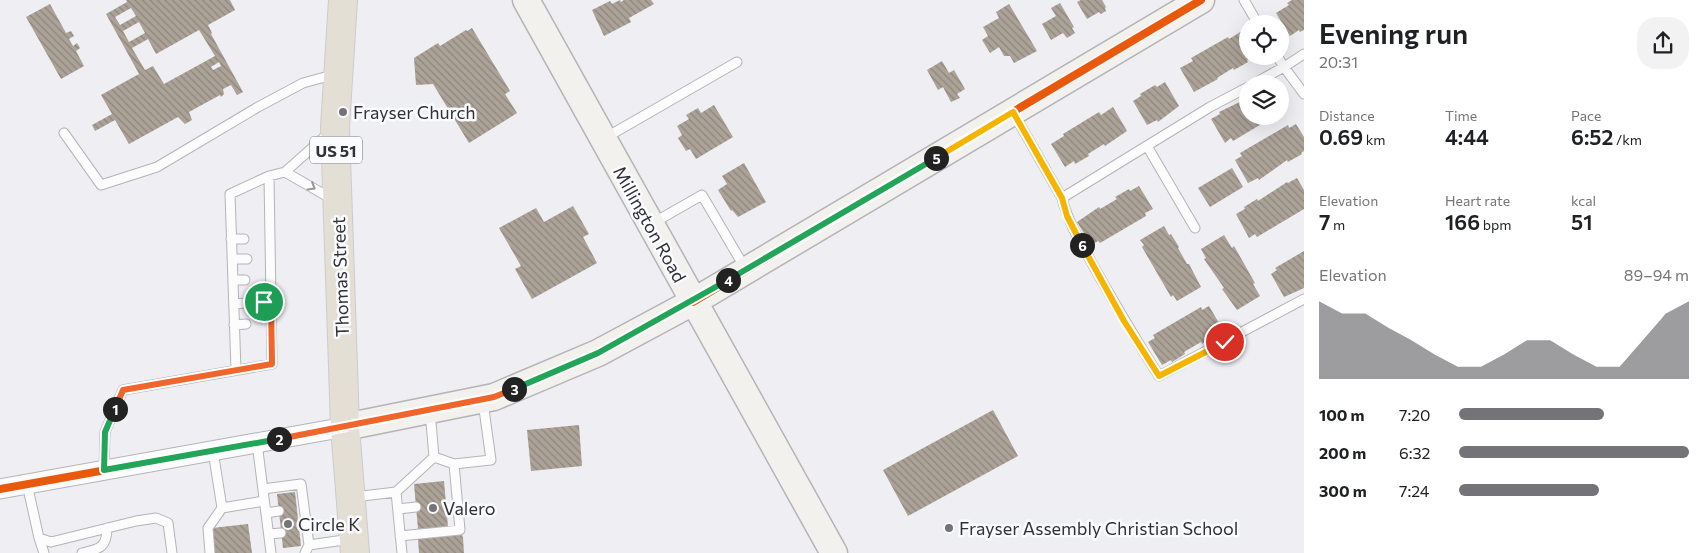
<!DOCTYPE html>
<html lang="en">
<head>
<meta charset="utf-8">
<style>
  body { margin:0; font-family:Commissioner,sans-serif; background:#f2f2f2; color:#202124; height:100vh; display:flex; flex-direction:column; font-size:19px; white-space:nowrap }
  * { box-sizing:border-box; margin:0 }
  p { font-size:16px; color:#757577 }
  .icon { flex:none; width:28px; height:28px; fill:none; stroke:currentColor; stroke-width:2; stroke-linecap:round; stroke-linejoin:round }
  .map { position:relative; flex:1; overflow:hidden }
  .drawer { display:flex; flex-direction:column; background:#fff; width:400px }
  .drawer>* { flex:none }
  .controls { position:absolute; left:1239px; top:15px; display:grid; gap:10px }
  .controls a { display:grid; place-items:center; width:50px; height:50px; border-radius:50%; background:#fff; box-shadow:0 5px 20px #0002; font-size:25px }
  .pin { position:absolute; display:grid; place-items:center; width:42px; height:42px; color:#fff; margin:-21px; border:2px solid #fff; border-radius:50%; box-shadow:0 1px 5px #0007 }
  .km { position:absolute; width:25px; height:25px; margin:-12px; border-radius:50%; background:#222; color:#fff; font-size:14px; line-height:25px; text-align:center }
  .round { display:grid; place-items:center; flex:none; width:52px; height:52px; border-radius:20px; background:#f2f2f2 }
  .headline { display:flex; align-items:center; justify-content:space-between; height:85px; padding:0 15px }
  h1 { font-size:28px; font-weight:600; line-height:38px }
  .metrics { display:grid; grid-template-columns:repeat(3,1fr); gap:8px; height:85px; padding:5px 15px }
  .metrics div { display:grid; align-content:center }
  .metrics b { font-size:21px; font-weight:600 }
  .metrics small { font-size:14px; font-weight:400 }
  .metrics p { font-size:14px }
  .chart { height:140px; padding:10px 15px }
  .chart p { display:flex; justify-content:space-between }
  .chart svg { width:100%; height:90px; margin-top:5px; fill:#747478; opacity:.7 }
  ul { padding:0 15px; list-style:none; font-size:16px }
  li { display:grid; grid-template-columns:80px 60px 1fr; align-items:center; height:38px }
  li i { height:12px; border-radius:6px; background:#747478 }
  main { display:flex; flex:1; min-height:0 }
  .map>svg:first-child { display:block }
  .building { fill:url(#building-back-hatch); fill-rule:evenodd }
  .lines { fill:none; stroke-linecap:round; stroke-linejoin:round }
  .service-casing { stroke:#b4b4b8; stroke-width:11 }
  .minor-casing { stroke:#b4b4b8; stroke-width:21 }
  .secondary-casing { stroke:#b4b4b8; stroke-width:29 }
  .trunk-casing { stroke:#cccccf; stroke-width:30 }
  .service { stroke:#fcfcfd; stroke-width:9 }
  .minor { stroke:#fcfcfd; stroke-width:19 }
  .secondary { stroke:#f3f1ee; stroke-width:26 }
  .trunk { stroke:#e4dfd4; stroke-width:28 }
  .cycleway-casing { stroke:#fafbff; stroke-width:11 }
  .cycleway { stroke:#e8590c; stroke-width:8 }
  .oneway { stroke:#979799 }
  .split-1-casing { stroke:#fff; stroke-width:10 }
  .split-2-casing { stroke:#fff; stroke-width:10 }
  .split-3-casing { stroke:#fff; stroke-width:10 }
  .split-4-casing { stroke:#fff; stroke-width:10 }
  .split-5-casing { stroke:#fff; stroke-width:10 }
  .split-6-casing { stroke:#fff; stroke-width:10 }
  .split-7-casing { stroke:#fff; stroke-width:10 }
  .split-1 { stroke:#f0652b; stroke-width:6 }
  .split-2 { stroke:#22a559; stroke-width:6 }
  .split-3 { stroke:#f0652b; stroke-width:6 }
  .split-4 { stroke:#22a559; stroke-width:6 }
  .split-5 { stroke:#22a559; stroke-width:6 }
  .split-6 { stroke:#f5b400; stroke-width:6 }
  .split-7 { stroke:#f5b400; stroke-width:6 }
  .poi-dot { fill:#747478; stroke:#fafbff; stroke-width:2 }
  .labels { text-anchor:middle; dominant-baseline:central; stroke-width:5; stroke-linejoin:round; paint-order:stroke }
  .shield { fill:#fafbff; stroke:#6e6e72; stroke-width:1 }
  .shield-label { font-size:16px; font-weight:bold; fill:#323235 }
  .poi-label { font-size:18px; fill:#323235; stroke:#fafbff; text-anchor:start }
  .street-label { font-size:18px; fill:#323235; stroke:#fafbff }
</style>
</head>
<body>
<main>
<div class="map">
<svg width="1304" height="553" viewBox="0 0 1304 553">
  <defs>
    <pattern id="building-back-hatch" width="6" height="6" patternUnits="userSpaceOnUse" patternTransform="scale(1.25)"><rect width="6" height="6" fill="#aca298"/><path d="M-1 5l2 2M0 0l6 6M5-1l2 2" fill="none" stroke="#8d857d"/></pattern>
  </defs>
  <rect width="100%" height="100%" fill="#eeeef3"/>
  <path class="building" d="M126 0H230L235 10 208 25 212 33 211 34 243 92 237 95 231 85 223 89 224 94 221 97 220 95 189 112 192 120 185 124 178 117 129 144 115 120 95 131 92 125 112 114 101 95 139 74 106 14 127 2ZM131 8 136 16 120 25 115 17ZM139 22 145 33 129 42 123 31ZM199 30 215 56 164 84 153 66 145 70 132 48 148 39 156 54ZM219 62 221 66 213 70 211 67Z
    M620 0 621 2 624 0H651L654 4 629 18 631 22 604 36 592 10 610 1 612 4Z
    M1081 0H1102L1106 7 1105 8 1106 11 1101 14 1099 12 1087 19 1077 2Z
    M1292 0H1304V30L1300 32 1299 30 1290 36 1276 13 1289 5 1287 3Z
    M1060 3 1074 27 1072 28 1075 33 1067 38 1063 33 1051 40 1042 24 1056 16 1051 8Z
    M50 4 66 33 71 31 74 36 69 39 73 46 77 43 80 48 76 51 84 66 61 79 26 17Z
    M1009 4 1037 51 1014 63 1010 56H1004L999 47 990 53 982 40 988 36 983 27 999 18 996 12Z
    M472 28 510 91 505 94 517 113 469 143 433 84 416 85 414 58 438 43 440 46 466 30 467 31Z
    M1242 31 1248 41V56H1254L1247 60 1248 62 1234 70 1233 68 1217 78 1218 79 1194 92 1180 68 1193 61 1191 58 1228 37 1229 39Z
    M942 61 949 73 954 70 965 89 957 94 960 98 951 102 943 87 938 90 927 70Z
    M1165 82 1179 106 1158 122 1157 120 1147 125 1133 101 1141 96 1140 94 1155 85 1157 87Z
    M1280 96 1286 106 1280 110Z
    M1248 98V116H1275L1233 141 1231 138 1225 143 1211 119 1220 114 1219 112Z
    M714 105 733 137 696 159 690 149 686 151 678 138 682 135 677 126 689 119 686 115 698 108 701 113Z
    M1113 107 1127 131 1105 146 1104 144 1088 154 1089 156 1075 164 1074 161 1065 167 1051 144 1064 136 1063 134 1099 112 1101 115Z
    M1296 124 1304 137V151L1301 153 1302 154 1288 162 1287 160 1259 180 1258 178 1248 183 1235 160 1242 156 1240 153 1288 125 1289 128Z
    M744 163 766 202 738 217 732 210 731 211 718 190 727 184 722 176Z
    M1232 168 1243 187 1210 207 1198 188Z
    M1297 178 1304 190V209L1257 237 1255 234 1249 238 1236 214 1245 209 1244 207 1257 199 1258 201 1287 182 1288 183Z
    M1139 186 1153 209 1145 213 1146 216 1100 243 1098 241 1091 245 1077 222 1099 207 1100 209 1117 199 1115 197 1129 189 1130 191Z
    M573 206 589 234 583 237 597 263 532 299 515 269 521 266 499 228 536 208 544 222Z
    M1164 226 1169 235 1171 234 1179 247 1178 248 1187 264H1189L1201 287 1177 301 1173 295 1171 297 1142 247 1144 245 1140 240Z
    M1224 235 1232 248 1234 246 1255 283 1253 284 1260 296 1237 310 1222 289 1224 288 1204 259 1206 258 1201 249Z
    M1304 251V288L1284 297 1271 274 1277 270 1275 268Z
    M1209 306 1223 330 1202 344 1201 342 1184 352 1185 354 1172 362 1171 360 1162 365 1148 342 1155 338 1153 335 1201 307 1202 310Z
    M993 410 1018 456 908 516 883 470Z
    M579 425 582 466 531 471 527 430Z
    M444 481 448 527 418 529 414 484Z
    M295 492 301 546 283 548 277 494Z
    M248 524 252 553H215L212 528Z
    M462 535 463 538 464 553H419L418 539Z"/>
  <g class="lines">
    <defs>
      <path id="service" d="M1244 0 1258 24
        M1277 56 1284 67 1304 54
        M1253 84 1284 67 1304 94
        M1014 114 1062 198 1210 107 1248 87
        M64 133 101 185 157 167 258 107 303 83 336 74
        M605 138 737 62
        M1147 146 1195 228
        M285 172 332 199
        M1062 198C1068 223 1082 244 1094 267 1115 304 1136 340 1159 376L1304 299
        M653 223 702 195 745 268
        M231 239H244
        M232 259H247
        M233 280H245
        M234 304 246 303
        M234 325 246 324
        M236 370 230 194 269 176
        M257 443 271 553
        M454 464 491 460 483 402
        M104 470 105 432 123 390 272 364 269 176 285 172 331 131
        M27 484 39 538 51 542 136 521 156 518 168 523 172 553
        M263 489 301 484 309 545
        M396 492 434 457 430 411
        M354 497 396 492 402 553
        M222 508 264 501
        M398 509 416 507
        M266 513 279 511
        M269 534 281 533
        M400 536 460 530 454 464 434 457
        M39 538 44 553
        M82 553C99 549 107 548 107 528
        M210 553 208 528 222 508 213 451
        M305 553 309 545 351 539"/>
      <path id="minor" d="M0 489 345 427"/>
      <path id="secondary" d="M526 0 834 553
        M345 427 494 397 598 353 693 302 1201 0"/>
      <path id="trunk" d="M343 0 335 127 345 427 355 553"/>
    </defs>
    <use href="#service" class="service-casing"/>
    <use href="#minor" class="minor-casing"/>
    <use href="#secondary" class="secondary-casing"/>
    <use href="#trunk" class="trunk-casing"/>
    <use href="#service" class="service"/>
    <use href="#minor" class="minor"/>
    <use href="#secondary" class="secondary"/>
    <use href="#trunk" class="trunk"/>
    <defs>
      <path id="cycleway" d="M693 302 1201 0
        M0 489 345 427"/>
    </defs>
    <use href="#cycleway" class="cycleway-casing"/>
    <use href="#cycleway" class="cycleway"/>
  </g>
  <defs><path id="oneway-chevron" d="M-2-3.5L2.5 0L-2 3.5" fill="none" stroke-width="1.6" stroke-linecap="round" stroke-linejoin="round" transform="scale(1.25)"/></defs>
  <use class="oneway" href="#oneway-chevron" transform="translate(312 187) rotate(31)"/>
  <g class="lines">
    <defs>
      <path id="split-1" d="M115 409 123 390 272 364 271 302H264"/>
      <path id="split-2" d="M115 409 105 432 104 470 279 439"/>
      <path id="split-3" d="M279 439 494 397 514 389"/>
      <path id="split-4" d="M514 389 598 353 728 280"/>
      <path id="split-5" d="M728 280 936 158"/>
      <path id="split-6" d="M936 158 1013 112 1062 198 1067 216 1082 245"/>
      <path id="split-7" d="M1082 245 1124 321 1159 376 1225 342"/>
    </defs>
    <use href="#split-1" class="split-1-casing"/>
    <use href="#split-2" class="split-2-casing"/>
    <use href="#split-3" class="split-3-casing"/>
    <use href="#split-4" class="split-4-casing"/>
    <use href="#split-5" class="split-5-casing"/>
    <use href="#split-6" class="split-6-casing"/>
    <use href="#split-7" class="split-7-casing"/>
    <use href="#split-1" class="split-1"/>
    <use href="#split-2" class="split-2"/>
    <use href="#split-3" class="split-3"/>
    <use href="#split-4" class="split-4"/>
    <use href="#split-5" class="split-5"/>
    <use href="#split-6" class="split-6"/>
    <use href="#split-7" class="split-7"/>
  </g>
  <g class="poi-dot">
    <circle cx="343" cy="112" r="5"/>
    <circle cx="433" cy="508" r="5"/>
    <circle cx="288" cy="524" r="5"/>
    <circle cx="949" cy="528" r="5"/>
  </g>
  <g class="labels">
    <rect class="shield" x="310" y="136.5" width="52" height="27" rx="4"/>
    <g class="shield-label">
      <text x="336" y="150">US 51</text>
    </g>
    <g class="poi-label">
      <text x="353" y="112">Frayser Church</text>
      <text x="443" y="508">Valero</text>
      <text x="298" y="524">Circle K</text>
      <text x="959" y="528">Frayser Assembly Christian School</text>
    </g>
    <g class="street-label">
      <text transform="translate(650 224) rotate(61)">Millington Road</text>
      <text transform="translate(340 277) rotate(-92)">Thomas Street</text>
    </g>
  </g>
</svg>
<div class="controls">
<a><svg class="icon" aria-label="locate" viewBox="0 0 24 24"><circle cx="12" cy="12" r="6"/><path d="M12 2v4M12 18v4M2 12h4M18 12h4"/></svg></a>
<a><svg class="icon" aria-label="layers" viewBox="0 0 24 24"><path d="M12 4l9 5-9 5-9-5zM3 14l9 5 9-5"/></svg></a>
</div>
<div class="pin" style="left:264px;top:302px;background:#1e9e55"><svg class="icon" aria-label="arrive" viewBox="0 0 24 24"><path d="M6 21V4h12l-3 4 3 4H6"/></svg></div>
<div class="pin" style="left:1225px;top:342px;background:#d93025"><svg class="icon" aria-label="check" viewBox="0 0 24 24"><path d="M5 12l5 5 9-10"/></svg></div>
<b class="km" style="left:115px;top:409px">1</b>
<b class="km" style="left:279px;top:439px">2</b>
<b class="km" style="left:514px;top:389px">3</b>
<b class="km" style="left:728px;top:280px">4</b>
<b class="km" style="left:936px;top:158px">5</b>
<b class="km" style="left:1082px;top:245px">6</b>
</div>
<section class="drawer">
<div class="headline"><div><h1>Evening run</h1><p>20:31</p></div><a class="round"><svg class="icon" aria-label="share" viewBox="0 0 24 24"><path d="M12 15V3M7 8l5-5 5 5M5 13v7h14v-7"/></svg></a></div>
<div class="metrics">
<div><p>Distance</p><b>0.69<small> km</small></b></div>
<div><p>Time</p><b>4:44</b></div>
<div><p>Pace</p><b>6:52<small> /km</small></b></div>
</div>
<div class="metrics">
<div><p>Elevation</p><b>7<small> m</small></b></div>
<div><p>Heart rate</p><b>166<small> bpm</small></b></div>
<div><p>kcal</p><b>51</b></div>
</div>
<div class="chart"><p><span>Elevation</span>89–94 m</p>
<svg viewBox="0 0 160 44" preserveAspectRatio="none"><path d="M0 44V6L10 12L20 12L30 19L40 25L50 32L60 38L70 38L80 32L90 25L100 25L110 32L120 38L130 38L140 25L150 12L160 6V44z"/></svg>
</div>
<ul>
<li><b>100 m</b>7:20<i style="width:63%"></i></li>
<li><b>200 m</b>6:32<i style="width:100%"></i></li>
<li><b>300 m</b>7:24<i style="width:61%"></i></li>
</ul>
</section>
</main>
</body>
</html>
